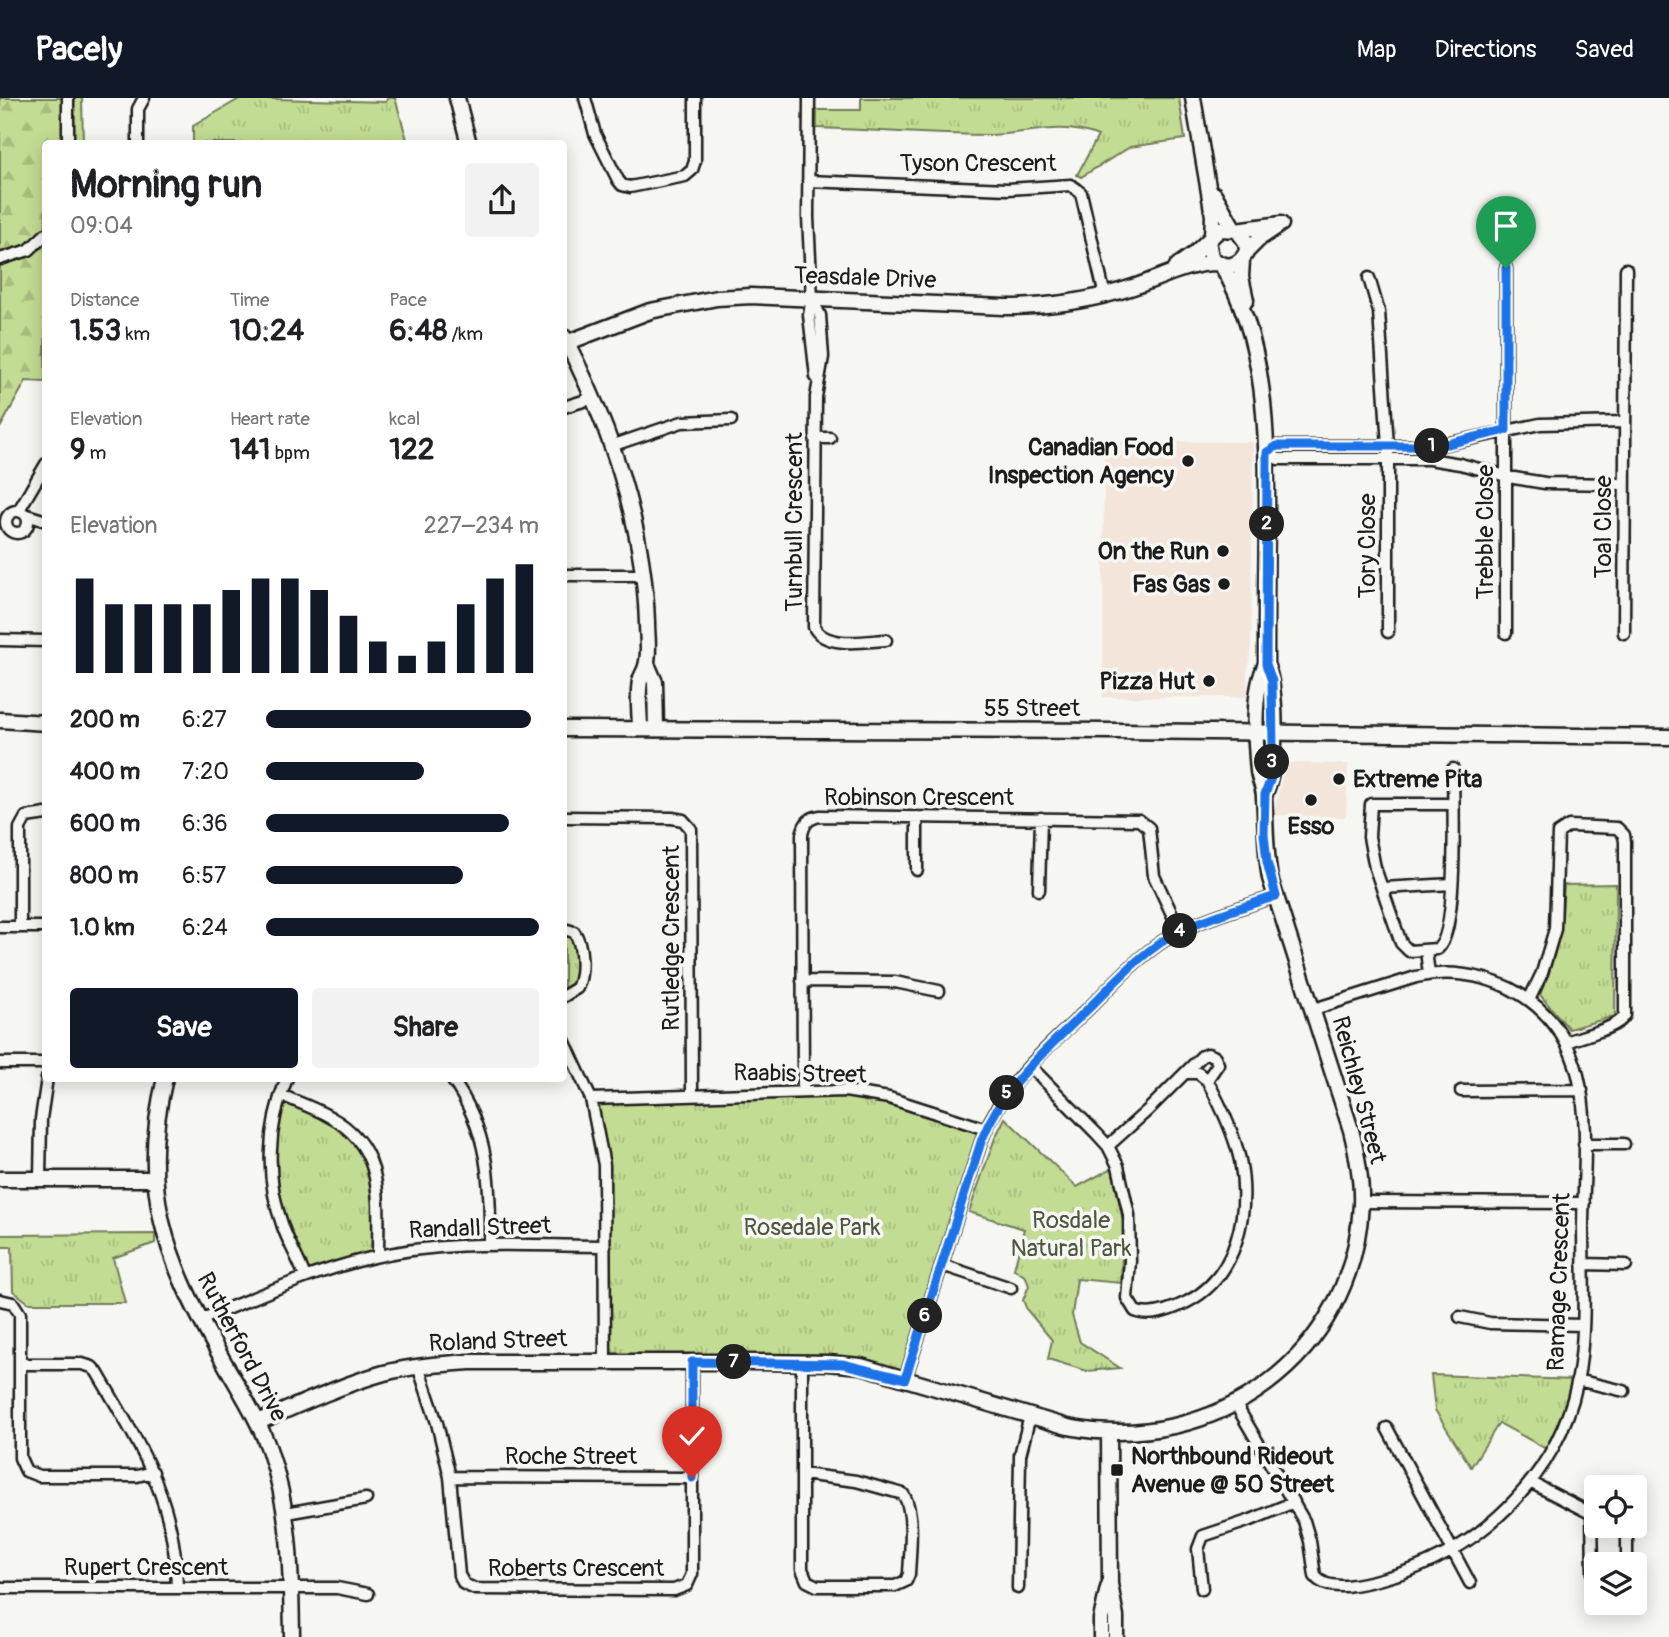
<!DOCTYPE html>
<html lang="en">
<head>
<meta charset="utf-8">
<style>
  body { margin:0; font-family:Pangolin,sans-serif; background:#f2f2f2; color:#202124; height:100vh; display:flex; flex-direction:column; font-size:26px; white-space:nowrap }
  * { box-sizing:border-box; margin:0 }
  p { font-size:23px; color:#757577 }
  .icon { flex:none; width:38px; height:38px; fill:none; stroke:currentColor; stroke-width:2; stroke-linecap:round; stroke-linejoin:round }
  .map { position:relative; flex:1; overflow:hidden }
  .details { position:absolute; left:42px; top:42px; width:525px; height:942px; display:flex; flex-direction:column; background:#fff; border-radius:7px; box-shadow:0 4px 18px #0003 }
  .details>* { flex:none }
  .tools { position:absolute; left:1584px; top:1377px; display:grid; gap:14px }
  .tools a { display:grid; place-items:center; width:63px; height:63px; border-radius:7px; background:#fff; box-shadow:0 4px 18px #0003; font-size:35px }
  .pin { position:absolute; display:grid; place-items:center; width:60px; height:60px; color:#fff; margin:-72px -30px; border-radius:50% 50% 50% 0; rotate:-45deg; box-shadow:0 0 7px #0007 }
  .pin .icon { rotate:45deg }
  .km { position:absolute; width:35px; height:35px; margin:-18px; border-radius:50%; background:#222; color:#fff; font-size:19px; line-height:35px; text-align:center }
  .round { display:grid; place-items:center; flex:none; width:74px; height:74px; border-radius:7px; background:#f2f2f2 }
  .summary { display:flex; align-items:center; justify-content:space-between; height:119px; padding:0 28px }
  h1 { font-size:38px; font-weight:700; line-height:52px }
  .figures { display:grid; grid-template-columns:repeat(3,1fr); gap:10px; height:119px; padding:7px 28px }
  .figures div { display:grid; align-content:center }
  .figures b { font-size:30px; font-weight:700 }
  .figures small { font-size:19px; font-weight:400 }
  .figures p { font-size:19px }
  .chart { height:196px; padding:14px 28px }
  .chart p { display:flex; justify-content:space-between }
  .chart svg { width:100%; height:126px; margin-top:7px; stroke:#111827; stroke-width:6 }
  .button { display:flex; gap:14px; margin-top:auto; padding:14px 28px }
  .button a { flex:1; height:80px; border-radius:7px; background:#111827; color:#fff; font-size:28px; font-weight:700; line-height:80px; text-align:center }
  .button a+a { background:#f2f2f2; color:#202124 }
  ul { padding:0 28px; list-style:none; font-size:23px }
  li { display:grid; grid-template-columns:112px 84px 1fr; align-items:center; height:52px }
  li i { height:18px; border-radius:9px; background:#111827 }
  header { display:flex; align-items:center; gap:42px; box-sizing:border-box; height:98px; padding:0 35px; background:#111827; color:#fff }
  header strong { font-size:33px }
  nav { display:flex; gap:38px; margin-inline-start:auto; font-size:24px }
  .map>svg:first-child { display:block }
  .built { fill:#f3e5d9 }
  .forest { fill:url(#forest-firs); stroke:#707c58; stroke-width:2 }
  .park { fill:url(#park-tufts); stroke:#707c58; stroke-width:2 }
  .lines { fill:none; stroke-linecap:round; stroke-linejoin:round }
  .street-casing { stroke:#1c1c1c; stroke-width:15 }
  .secondary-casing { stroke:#1c1c1c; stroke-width:19 }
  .primary-casing { stroke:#1c1c1c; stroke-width:19 }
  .street { stroke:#f6f6f2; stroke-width:10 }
  .secondary { stroke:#f6f6f2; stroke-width:14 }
  .primary { stroke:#f6f6f2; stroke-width:14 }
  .route-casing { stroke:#fff; stroke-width:14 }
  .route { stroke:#1a73e8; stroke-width:9 }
  .poi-dot { fill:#1c1c1c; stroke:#f6f6f2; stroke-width:2.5 }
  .labels { text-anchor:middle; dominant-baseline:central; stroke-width:7; stroke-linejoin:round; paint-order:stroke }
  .street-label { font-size:24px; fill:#1c1c1c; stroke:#f6f6f2 }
  .poi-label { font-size:24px; font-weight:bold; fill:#1c1c1c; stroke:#f6f6f2; text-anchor:end }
  .park-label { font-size:24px; fill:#4e5640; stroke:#f6f6f2 }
</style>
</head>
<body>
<header>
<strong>Pacely</strong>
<nav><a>Map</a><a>Directions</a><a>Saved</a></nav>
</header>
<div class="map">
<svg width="1669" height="1539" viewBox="0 0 1669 1539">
  <defs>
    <pattern id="forest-firs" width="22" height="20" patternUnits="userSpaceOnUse" patternTransform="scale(1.75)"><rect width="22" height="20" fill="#c3dc93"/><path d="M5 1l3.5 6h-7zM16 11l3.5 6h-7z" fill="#a7bc7e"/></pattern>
    <pattern id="park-tufts" width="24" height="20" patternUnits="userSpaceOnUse" patternTransform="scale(1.75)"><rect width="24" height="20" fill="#c3dc93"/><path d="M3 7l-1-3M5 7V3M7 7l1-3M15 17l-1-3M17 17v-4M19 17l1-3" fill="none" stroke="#a7bc7e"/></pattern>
  </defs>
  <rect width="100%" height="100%" fill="#f6f6f2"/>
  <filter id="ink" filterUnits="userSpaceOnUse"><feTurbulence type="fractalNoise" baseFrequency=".0143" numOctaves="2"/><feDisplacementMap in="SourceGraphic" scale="14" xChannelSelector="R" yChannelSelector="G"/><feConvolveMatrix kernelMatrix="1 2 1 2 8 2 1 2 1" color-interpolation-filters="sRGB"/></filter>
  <g filter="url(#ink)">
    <path class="built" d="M1104 343 1253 344 1251 550 1247 576V599H1103Z
      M1286 665 1348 666 1346 719 1273 717Z"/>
    <path class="forest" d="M0 0H82L83 45 46 46 45 284 26 283 0 330Z"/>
    <path class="park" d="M241 0 386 4 387 0H395L408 45H193V28Z
      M861 0H1179L1185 41 1130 49 1081 79 1077 77 1098 38C1061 23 1029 36 991 37 933 37 875 32 817 30V12H861Z
      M1616 786 1615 918 1569 931 1540 897C1557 857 1562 830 1564 787Z
      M564 831 574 834 580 885 564 898Z
      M845 993 986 1031 905 1281 879 1273 605 1264 604 1067 591 1001Z
      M281 997 336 1023 372 1065 378 1158 305 1179 287 1140 270 1064Z
      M1005 1020 1077 1089 1112 1070 1123 1123 1121 1185 1077 1181 1072 1217 1080 1244 1120 1270 1087 1273 1048 1261 1052 1242 1027 1212 1023 1202 1029 1188 1026 1179 1014 1171 1024 1131 969 1114 995 1040Z
      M155 1136V1145L113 1160 125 1205H29L13 1193 12 1149H0V1137Z
      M1431 1277 1577 1282 1550 1353 1499 1325 1471 1369 1435 1312Z"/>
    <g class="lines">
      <defs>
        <path id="street" d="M68 0V46
          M585 0 595 36 618 82 622 87 630 89 685 78 692 72 695 63V0
          M809 0 808 119 812 201 809 217 816 279
          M138 46V11L144 0
          M808 83 1008 91 1071 87 1081 95 1105 198
          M0 161 29 152 46 136
          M1369 180 1379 214 1388 348V534
          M812 201 820 217 823 259 816 299 814 529C825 551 866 543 886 542
          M564 309 593 300
          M1624 324 1540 326 1436 348H1277L1267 354 1278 361H1429L1460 366 1514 380 1545 385 1624 386
          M815 340H830
          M611 348 682 324 731 322
          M19 412 46 366
          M6 424a11 11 0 1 1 22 0a11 11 0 1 1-22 0Z
          M27 417 46 423
          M564 477H643
          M1506 535V170
          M1624 535 1626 171
          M0 542 46 543
          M1453 671C1453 701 1459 837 1437 851L1409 853 1401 845 1375 770 1369 739 1371 706H1453
          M564 719 672 720 683 722 691 731 692 997
          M917 719V772
          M1383 790 1452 786
          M1039 792 1041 720
          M0 829H46
          M20 829V730L26 719 46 716
          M564 831 574 834C583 846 584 876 577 890L564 898
          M1426 853 1429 876
          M802 883 895 884 939 893
          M1529 902 1542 875 1555 831 1558 735 1569 728 1617 730 1624 737 1625 744V917C1619 930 1582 938 1566 944
          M564 942 591 1001 604 1067 605 1264
          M0 965H46
          M1030 968 1097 1036 1108 1048 1118 1068 1129 1117 1130 1163 1127 1200 1135 1213C1150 1220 1173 1211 1187 1204 1238 1178 1250 1114 1240 1062 1234 1035 1220 1006 1207 982L1198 975H1187
          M287 980C267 1028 265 1081 283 1129 289 1146 299 1162 305 1179
          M451 980C490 1033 490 1085 490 1147
          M803 993 802 737C804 726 808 720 820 718L1139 722 1149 730 1154 778 1180 833
          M1461 993 1582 992
          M281 997C297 1004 315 1010 330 1019 386 1049 378 1104 378 1158
          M591 1001 845 993 889 1000 986 1031
          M1584 1046H1624
          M1108 1048 1148 1012 1202 958 1208 956 1215 959 1218 966 1207 982
          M40 1081 41 1021 47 980
          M1361 1104 1584 1105
          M1583 1166 1626 1167
          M942 1167 1011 1190
          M0 1202 13 1205 20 1216V1360L26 1373 39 1378H137L153 1374
          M1460 1219 1490 1225 1582 1227
          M200 1222C256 1199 311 1174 370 1160 447 1141 527 1148 605 1148
          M802 1265V1471L807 1483 817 1488H895L906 1483 909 1476C910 1455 915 1413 903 1396L856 1383 802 1376
          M21 1266H82L92 1269 97 1274C140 1348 176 1401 177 1490
          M418 1268 437 1325 450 1379 459 1477 464 1486 475 1491 674 1492 687 1487 692 1476V1264
          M905 1281 982 1041C1003 986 1049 948 1090 909 1118 881 1145 851 1180 833 1210 818 1244 809 1276 798
          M1577 1282 1624 1293
          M1236 1307 1304 1423 1310 1443 1315 1478C1328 1496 1367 1485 1385 1480 1477 1456 1557 1380 1577 1285 1587 1234 1583 1179 1583 1126 1584 1039 1602 937 1509 890 1480 876 1447 872 1416 879L1314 911
          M1387 1330 1470 1485
          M450 1379 692 1380
          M1530 1384 1596 1418
          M286 1415 366 1401
          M1592 1416 1593 1475 1596 1483
          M1619 1428 1627 1439V1466
          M0 1490H337L368 1496
          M1018 1490 1020 1357 1030 1318
          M1202 1491 1198 1451 1203 1438 1251 1422 1294 1404"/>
        <path id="secondary" d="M457 0 469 46
          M1193 0 1213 118 1212 137
          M1214 96 1234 131
          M1237 132 1281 126
          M1247 153 1260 140 1278 128
          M1242 162 1241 179 1246 202
          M1221 166C1268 244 1267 338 1267 427 1266 473 1266 519 1266 566 1278 596 1277 666 1265 696
          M1177 168 1194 156 1220 131 1237 132 1246 144 1247 153C1239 170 1224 172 1211 159L1208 143
          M564 239C610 328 644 425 647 525 647 538 650 556 646 568 645 573 641 578 640 583 637 598 640 616 640 631
          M566 245 650 213 717 200 751 198 1004 209C1048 209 1091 203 1133 189 1161 180 1187 165 1217 165
          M647 566 655 584 656 631
          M165 980C138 1091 166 1162 220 1257 237 1288 257 1318 269 1351 291 1413 291 1474 292 1539
          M0 1081H155
          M258 1324C299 1307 341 1287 384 1275 412 1268 441 1266 470 1264H746L828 1265 861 1268 1068 1329C1215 1358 1354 1258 1361 1106 1362 1081 1357 1056 1351 1032L1270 780C1265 752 1266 726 1264 699 1264 690 1259 682 1258 673 1255 641 1252 594 1266 566
          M1109 1335 1110 1486 1116 1519V1539
          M1101 1539V1521L1108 1490"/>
        <path id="primary" d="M0 622 46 625
          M564 631 1117 633 1669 639"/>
      </defs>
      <use href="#street" class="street-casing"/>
      <use href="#secondary" class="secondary-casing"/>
      <use href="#primary" class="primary-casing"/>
      <use href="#street" class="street"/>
      <use href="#secondary" class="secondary"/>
      <use href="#primary" class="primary"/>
    </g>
  </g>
  <g class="lines" filter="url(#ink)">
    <defs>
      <path id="route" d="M692 1380V1264L843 1266 905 1281 982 1041C1004 986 1049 949 1090 909 1118 881 1145 851 1180 833 1210 818 1244 809 1276 798L1267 764 1264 736 1265 696 1271 680 1273 648 1272 583 1266 566 1267 354 1277 348H1426L1447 346 1506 332V170"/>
    </defs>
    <use href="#route" class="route-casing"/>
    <use href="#route" class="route"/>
  </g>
  <g class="poi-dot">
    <circle cx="1188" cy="363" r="7"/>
    <circle cx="1223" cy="453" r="7"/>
    <circle cx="1224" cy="486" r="7"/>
    <circle cx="1209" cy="583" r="7"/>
    <circle cx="1339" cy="681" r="7"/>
    <circle cx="1311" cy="702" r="7"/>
    <rect x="1110" y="1365" width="14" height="14" rx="3.5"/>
  </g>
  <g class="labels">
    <g class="street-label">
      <text x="978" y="65">Tyson Crescent</text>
      <text transform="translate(865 180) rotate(2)">Teasdale Drive</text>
      <text transform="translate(794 424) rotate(-90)">Turnbull Crescent</text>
      <text transform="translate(1603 429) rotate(-90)">Toal Close</text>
      <text transform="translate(1485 434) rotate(-90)">Trebble Close</text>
      <text transform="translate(1367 448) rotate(-90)">Tory Close</text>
      <text x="1032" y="610">55 Street</text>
      <text x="919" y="699">Robinson Crescent</text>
      <text transform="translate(671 840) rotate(-90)">Rutledge Crescent</text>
      <text transform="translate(800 976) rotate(1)">Raabis Street</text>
      <text transform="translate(1359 992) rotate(75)">Reichley Street</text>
      <text transform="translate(480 1130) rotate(-2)">Randall Street</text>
      <text transform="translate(1559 1184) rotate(-88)">Ramage Crescent</text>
      <text transform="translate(498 1243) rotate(-2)">Roland Street</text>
      <text transform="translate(242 1249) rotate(62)">Rutherford Drive</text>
      <text x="571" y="1358">Roche Street</text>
      <text x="146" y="1469">Rupert Crescent</text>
      <text x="576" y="1470">Roberts Crescent</text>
    </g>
    <g class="poi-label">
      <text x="1174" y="349">Canadian Food<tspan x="1174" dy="28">Inspection Agency</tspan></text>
      <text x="1209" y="453">On the Run</text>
      <text x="1210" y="486">Fas Gas</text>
      <text x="1195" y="583">Pizza Hut</text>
      <text x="1353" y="681" text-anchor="start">Extreme Pita</text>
      <text x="1311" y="728" text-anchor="middle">Esso</text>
      <text x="1131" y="1358" text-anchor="start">Northbound Rideout<tspan x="1131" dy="28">Avenue @ 50 Street</tspan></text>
    </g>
    <g class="park-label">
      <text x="1071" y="1122">Rosdale<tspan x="1071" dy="28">Natural Park</tspan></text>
      <text x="812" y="1129">Rosedale Park</text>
    </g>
  </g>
</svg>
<div class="tools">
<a><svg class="icon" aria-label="locate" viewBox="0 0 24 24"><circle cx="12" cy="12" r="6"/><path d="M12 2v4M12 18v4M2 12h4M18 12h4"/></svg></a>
<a><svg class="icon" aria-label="layers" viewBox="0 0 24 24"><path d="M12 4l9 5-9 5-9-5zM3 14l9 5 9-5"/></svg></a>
</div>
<div class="pin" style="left:1506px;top:170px;background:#1e9e55"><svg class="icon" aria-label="arrive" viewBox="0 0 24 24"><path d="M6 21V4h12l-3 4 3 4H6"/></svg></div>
<div class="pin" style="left:692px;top:1380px;background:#d93025"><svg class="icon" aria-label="check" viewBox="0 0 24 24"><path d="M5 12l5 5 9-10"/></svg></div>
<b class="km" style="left:1432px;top:348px">1</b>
<b class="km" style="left:1267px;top:426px">2</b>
<b class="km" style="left:1272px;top:664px">3</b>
<b class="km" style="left:1180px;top:833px">4</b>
<b class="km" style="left:1007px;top:995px">5</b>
<b class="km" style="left:925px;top:1218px">6</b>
<b class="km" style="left:734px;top:1264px">7</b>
<section class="details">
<div class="summary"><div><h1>Morning run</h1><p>09:04</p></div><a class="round"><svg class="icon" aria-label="share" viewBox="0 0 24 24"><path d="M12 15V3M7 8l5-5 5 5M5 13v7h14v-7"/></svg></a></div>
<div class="figures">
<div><p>Distance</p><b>1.53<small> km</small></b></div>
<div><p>Time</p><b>10:24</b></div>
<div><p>Pace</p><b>6:48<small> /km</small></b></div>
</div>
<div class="figures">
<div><p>Elevation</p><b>9<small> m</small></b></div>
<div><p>Heart rate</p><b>141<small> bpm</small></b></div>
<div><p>kcal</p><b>122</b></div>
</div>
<div class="chart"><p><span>Elevation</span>227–234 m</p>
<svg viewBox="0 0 160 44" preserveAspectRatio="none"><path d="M5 44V11M15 44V20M25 44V20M35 44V20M45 44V20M55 44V15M65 44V11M75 44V11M85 44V15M95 44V24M105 44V33M115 44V38M125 44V33M135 44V20M145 44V11M155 44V6"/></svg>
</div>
<ul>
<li><b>200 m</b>6:27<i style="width:97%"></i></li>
<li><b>400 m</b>7:20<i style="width:58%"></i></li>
<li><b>600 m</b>6:36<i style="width:89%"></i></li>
<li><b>800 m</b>6:57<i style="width:72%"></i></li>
<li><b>1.0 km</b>6:24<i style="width:100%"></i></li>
</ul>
<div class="button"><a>Save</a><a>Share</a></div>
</section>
</div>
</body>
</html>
